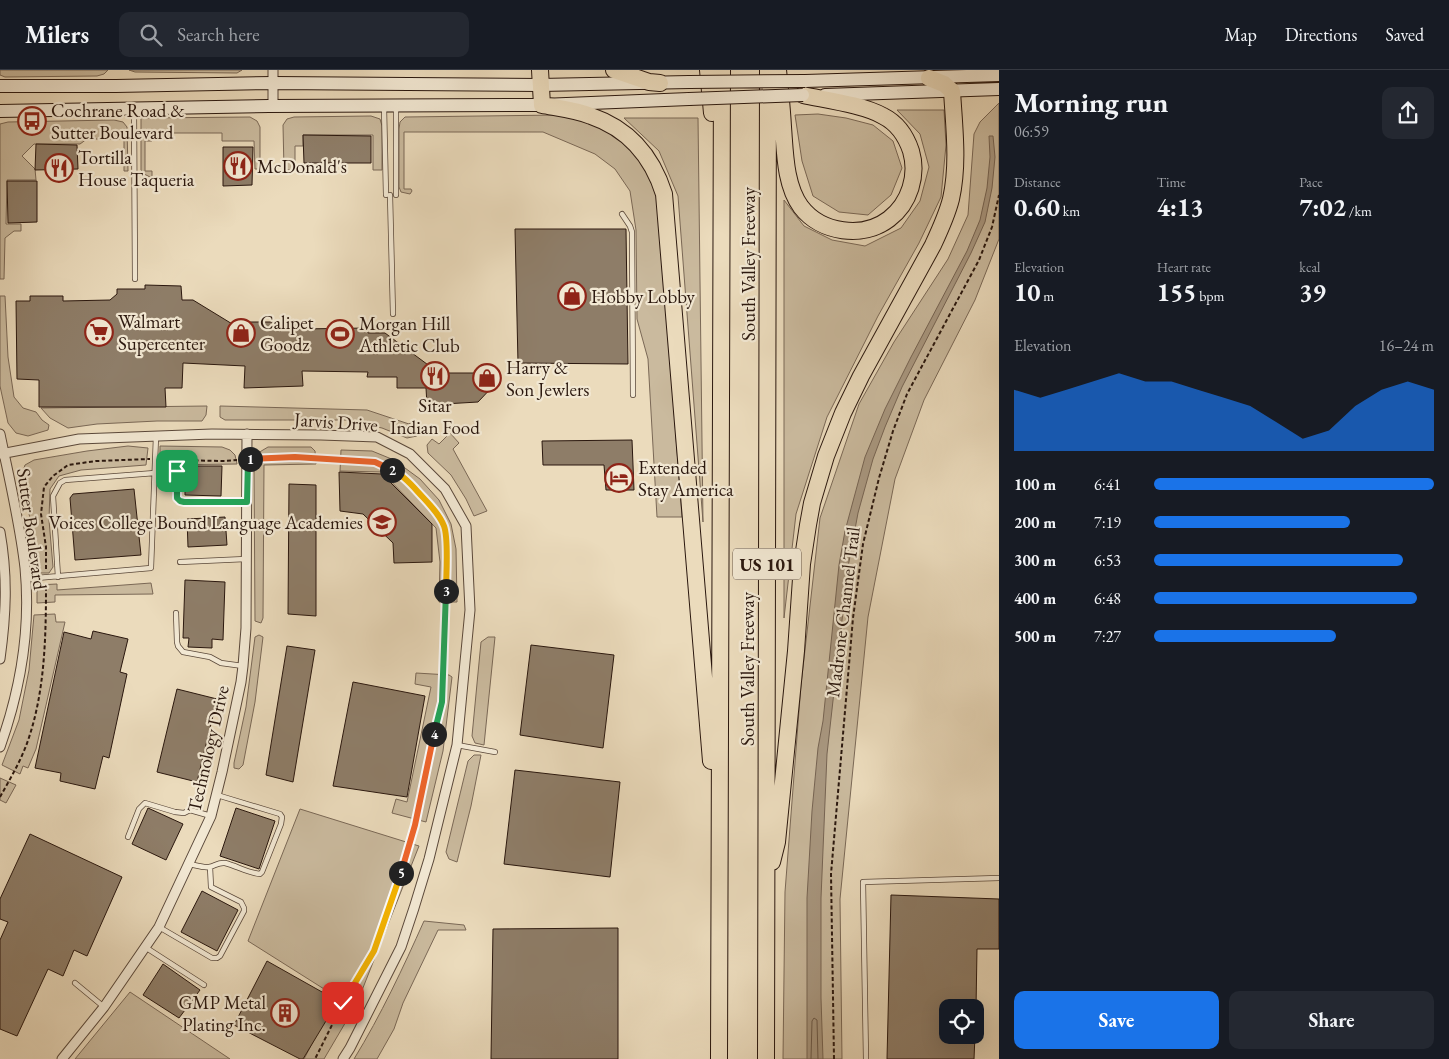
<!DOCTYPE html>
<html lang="en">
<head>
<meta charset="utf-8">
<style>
  body { margin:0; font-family:"EB Garamond",serif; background:#242831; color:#f1f3f6; height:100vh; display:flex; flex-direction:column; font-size:19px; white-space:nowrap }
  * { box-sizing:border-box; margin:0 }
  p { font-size:16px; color:#9ea1a6 }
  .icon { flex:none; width:28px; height:28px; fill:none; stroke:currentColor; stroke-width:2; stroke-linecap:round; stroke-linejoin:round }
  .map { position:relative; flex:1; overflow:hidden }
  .side { display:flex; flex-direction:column; background:#171b24; width:450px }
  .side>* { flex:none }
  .controls { position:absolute; left:939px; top:929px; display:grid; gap:10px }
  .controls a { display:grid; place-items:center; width:45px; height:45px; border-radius:10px; background:#171b24; box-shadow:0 5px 20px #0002; font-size:25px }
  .pin { position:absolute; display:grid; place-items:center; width:42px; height:42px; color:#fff; margin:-21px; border-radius:10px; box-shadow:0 2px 8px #0006 }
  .km { position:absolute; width:25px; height:25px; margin:-12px; border-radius:50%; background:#222; color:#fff; font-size:14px; line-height:25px; text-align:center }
  .round { display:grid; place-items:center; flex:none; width:52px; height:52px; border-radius:10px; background:#242831 }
  .headline { display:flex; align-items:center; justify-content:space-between; height:85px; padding:0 15px }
  h1 { font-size:28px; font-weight:700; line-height:38px }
  .metrics { display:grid; grid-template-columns:repeat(3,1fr); gap:8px; height:85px; padding:5px 15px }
  .metrics div { display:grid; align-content:center }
  .metrics b { font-size:25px; font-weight:700 }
  .metrics small { font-size:14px; font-weight:400 }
  .metrics p { font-size:14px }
  .chart { height:140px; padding:10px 15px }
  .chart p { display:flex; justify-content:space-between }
  .chart svg { width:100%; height:90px; margin-top:5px; fill:#1a73e8; opacity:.7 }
  .action { display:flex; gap:10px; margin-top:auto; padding:10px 15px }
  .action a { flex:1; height:58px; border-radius:10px; background:#1a73e8; color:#fff; font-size:20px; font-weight:700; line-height:58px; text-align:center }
  .action a+a { background:#242831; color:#f1f3f6 }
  ul { padding:0 15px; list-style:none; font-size:16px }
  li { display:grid; grid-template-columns:80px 60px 1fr; align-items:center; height:38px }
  li i { height:12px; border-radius:6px; background:#1a73e8 }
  header { display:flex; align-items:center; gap:30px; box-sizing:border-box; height:70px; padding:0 25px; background:#171b24; border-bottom:1px solid #363941 }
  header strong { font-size:24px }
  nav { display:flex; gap:28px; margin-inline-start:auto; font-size:18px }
  .search { width:350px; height:45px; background:#242831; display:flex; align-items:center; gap:12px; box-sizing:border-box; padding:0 18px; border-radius:10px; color:#9ea1a6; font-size:19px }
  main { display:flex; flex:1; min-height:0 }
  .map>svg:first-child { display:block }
  .green { fill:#caba9e; stroke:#7a6856 }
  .water { fill:#a99881; stroke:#766453 }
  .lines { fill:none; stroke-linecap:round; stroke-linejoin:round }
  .shore { stroke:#6a5848; stroke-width:1 }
  .building { fill:#8e7d68; stroke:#2a170e }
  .service-casing { stroke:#5a483a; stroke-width:6 }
  .minor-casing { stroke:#5a483a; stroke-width:11 }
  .secondary-casing { stroke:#2a170e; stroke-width:14 }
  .motorway-casing { stroke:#2a170e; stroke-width:18 }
  .path { stroke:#2a170e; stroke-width:2; stroke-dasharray:4 2.5; stroke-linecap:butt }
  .service { stroke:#f2e8d3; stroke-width:4.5 }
  .minor { stroke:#f2e8d3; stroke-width:9 }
  .secondary { stroke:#f2e8d3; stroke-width:12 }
  .motorway { stroke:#ebdbbc; stroke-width:16 }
  .secondary-bridge-casing { stroke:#2a170e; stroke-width:14; stroke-linecap:butt }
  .secondary-bridge { stroke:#f2e8d3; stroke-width:12 }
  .split-1-casing { stroke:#fff; stroke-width:10 }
  .split-2-casing { stroke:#fff; stroke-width:10 }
  .split-3-casing { stroke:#fff; stroke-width:10 }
  .split-4-casing { stroke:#fff; stroke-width:10 }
  .split-5-casing { stroke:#fff; stroke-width:10 }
  .split-6-casing { stroke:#fff; stroke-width:10 }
  .split-1 { stroke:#22a559; stroke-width:6 }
  .split-2 { stroke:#f0652b; stroke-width:6 }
  .split-3 { stroke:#f5b400; stroke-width:6 }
  .split-4 { stroke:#22a559; stroke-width:6 }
  .split-5 { stroke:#f0652b; stroke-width:6 }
  .split-6 { stroke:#f5b400; stroke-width:6 }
  .labels { text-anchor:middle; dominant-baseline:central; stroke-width:4.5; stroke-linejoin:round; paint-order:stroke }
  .shield { fill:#f2e8d3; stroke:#665649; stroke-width:1 }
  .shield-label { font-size:18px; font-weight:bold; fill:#2a170e }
  .poi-label { font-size:19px; fill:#2a170e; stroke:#f2e8d3; text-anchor:start }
  .street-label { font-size:19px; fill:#2a170e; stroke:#f2e8d3 }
</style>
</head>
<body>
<header>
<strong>Milers</strong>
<div class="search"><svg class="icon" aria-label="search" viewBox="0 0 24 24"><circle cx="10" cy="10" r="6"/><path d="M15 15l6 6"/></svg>Search here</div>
<nav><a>Map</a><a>Directions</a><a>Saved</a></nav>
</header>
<main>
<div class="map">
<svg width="999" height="989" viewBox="0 0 999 989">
  <rect width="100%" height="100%" fill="#ebdbbc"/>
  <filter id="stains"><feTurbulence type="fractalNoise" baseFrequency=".004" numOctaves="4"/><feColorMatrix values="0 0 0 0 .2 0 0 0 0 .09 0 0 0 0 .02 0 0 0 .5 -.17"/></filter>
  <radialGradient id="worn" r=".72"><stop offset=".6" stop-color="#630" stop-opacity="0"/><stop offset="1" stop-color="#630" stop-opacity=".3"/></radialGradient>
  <path class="green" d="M0 0H108L104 4 97 6 5 7 0 5Z
    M129 0H242L237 3 135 2Z
    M999 33V169L975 230 924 330 895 409 868 547 840 829 842 989H783L785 822 801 615 820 448 859 334 894 272 948 189 968 145 974 64 980 52Z
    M897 40H944L946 75 941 127 919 173 878 246 827 347 796 444 784 548V130L804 156 832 170 865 176 901 158 920 131 929 97 920 64Z
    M818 44 846 48 873 55 893 71 902 98 891 125 868 145 839 142 813 126 802 91 795 45Z
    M559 45 587 49 613 61 638 85 655 117 660 153 682 447H657L648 289 637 249 636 160 630 121 615 99 595 84 543 62H404V119H411L412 121 410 124 401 122 399 117V59L400 52 405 47Z
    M371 46 380 49 382 56V100H373V65H303V76H295V100H284L283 55 287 49 294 47Z
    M250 47 257 51 260 57V99H255L254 71H222V63H152V71H145V101H152V108L144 104 141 100V48Z
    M624 48H698L703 452 678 126 659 81Z
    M114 50 123 52 127 57 128 101H124V69H87L80 74H34L22 86 35 99 36 110H7L6 154H21V161H14L5 168 4 209H0V54L8 52Z
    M0 226H5L8 287 14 327 23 338 36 342 42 350 49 355 48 360 28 366 16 363 8 353 0 316Z
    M207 336 206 345 202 351H157L97 354 68 358 50 348 41 338Z
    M220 336 367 340 409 354 415 349 420 357 417 366 407 368 382 358 346 350H225L220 347Z
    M450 363 459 373 453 379 487 441 474 446 466 429 451 405 428 383 427 375 432 369 439 374Z
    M128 376 148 378 146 395 81 400 59 406 50 419 49 450 53 497 49 503H35L33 462 21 407 25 395 34 390 87 381Z
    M160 376 222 377 230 380 235 385 237 394 160 395Z
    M268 377H311L315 381 316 394 264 395 263 548 261 553 255 551 254 395 258 383Z
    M341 380 372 381 394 390 420 409 439 430 451 454 456 479 457 532H439L440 492 436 458 382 402 340 401Z
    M151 513 153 524 55 525V532L37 533V515L57 514V520Z
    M55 544 56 552H65L36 679 28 698 23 696 20 704 2 695 19 650 29 600 34 545Z
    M259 565 263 567 255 632 243 695 239 699 234 698V693L246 637 255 567Z
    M488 567H495L484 675 475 673 472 666 481 572Z
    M416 603 449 605 452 607 443 681 426 752 392 743 396 729 407 732 431 617 415 614Z
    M474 685H481L471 736 457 792 449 789 446 782 468 691Z
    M0 708 16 715 6 733 0 730Z
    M300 739 419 776 355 938H354L324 989H304L316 966 339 929 351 936 248 871Z
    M424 851 464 855 466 860H438L403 933 394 959 377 989H354C381 945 403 898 424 851Z
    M130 922 230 989H75Z"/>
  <path class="water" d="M989 66H993L995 87 992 118 985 152 971 183 902 317 885 357 873 389 858 443 848 497 827 684 821 828V928L823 989H807V828L812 741 818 678 823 651 839 495 845 461 865 387 885 339 911 287 967 181 980 150 987 118 990 87Z"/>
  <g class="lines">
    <path class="shore" d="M811 989 812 951 814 948 817 950 818 989"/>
  </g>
  <path class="building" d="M303 65 371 66V93H304Z
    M36 74 77 75 78 99 35 100Z
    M223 77H253L252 115 223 116Z
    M7 111H37V152L8 153Z
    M515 159H626L628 294 518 293Z
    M145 215 181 216 182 230H193L247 263V252H300L299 259 368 258V263H385L439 303H497L496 313 478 332 427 335 426 318H397V307H367L368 302 302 301 303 316 244 318 245 296 183 293 182 318H165L166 337H39V310L17 309 16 231H30V226H63V231L110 230 117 224V219H145Z
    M632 370 634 420H606L604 395H543L542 371Z
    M185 396H222L221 426 185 425Z
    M339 402 382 404 432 454V492L394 493 393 473 363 444 340 441Z
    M289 414 316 415V546L288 544Z
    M134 419 141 485 75 490 70 428 73 424Z
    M225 447 227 475 188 477 187 449Z
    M185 510 225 512 223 570 212 569V578L188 577 189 568H183Z
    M93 561 128 569 120 602 127 604 109 688 103 686 95 719 60 711 61 703 35 698 64 562 91 569Z
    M531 575 614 585 603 678 520 665Z
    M287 576 315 580 293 712 266 705Z
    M353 612 425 626 407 727 333 716Z
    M177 619 217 629 197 712 157 702Z
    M515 700 620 712 610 807 504 794Z
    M148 738 183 754 166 790 132 774Z
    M236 738 275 751 259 799 220 786Z
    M30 764 122 807 87 886 74 880 63 906 48 899 17 966 0 959V870L8 852 0 849V829Z
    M202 821 238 840 217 881 181 862Z
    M891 825 999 829V879H977L976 938H948V965H975L974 989H887Z
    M618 858V989H491L493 859Z
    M267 891 338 931 303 989H300L234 955Z
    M163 894 200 920 179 948 143 925Z"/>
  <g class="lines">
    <defs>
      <path id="service" d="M384 37 386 125
        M396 37V125
        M134 40 135 209
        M390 125 393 244
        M622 144 630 156 632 162 633 325
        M177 401V428L180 431 184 432 247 431
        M180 492 246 489
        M58 507 53 426 60 413 65 410 155 403
        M25 509 151 498 156 366
        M176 543 177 572 178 576 183 582 210 587 221 593 243 596
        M457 675 495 682
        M128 767 139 739 145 733 175 742 184 743 190 740 211 746
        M189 794C195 795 203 798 209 797 215 796 218 792 225 793 237 796 248 803 260 804L262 802 281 754 282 747 280 744 217 725
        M159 857 212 888H217L220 886 244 841V838L241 832 211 817 210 797
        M145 877 204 915
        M75 913 104 937
        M866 989 863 812 999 808"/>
      <path id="minor" d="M273 36V0
        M0 364C9 408 20 453 25 498 31 560 21 618 0 677
        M0 384 79 369 212 364 321 365 377 367 410 384 445 419 466 456 470 540 457 675 429 789 414 838 401 877 350 978 343 989
        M0 462C8 507 6 545 0 589
        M62 989 104 937 159 857 211 746 222 702 241 612 243 596 246 558 247 364"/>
      <path id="secondary" d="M805 11 999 5
        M0 16H116L273 13 540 15 689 12
        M825 25 999 19
        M0 41 269 36 542 35 689 29"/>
      <path id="motorway" d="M540 0 542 35C558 38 576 40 591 46 629 59 652 86 664 124L711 691
        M614 0 649 12 660 13
        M708 0 712 43
        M778 0C780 19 782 38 783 57 785 82 785 115 801 137 821 163 863 169 889 149 910 133 918 105 911 81 906 66 897 53 883 46 864 35 826 30 803 25
        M772 792 777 772 796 581 802 494 808 455 812 433 826 386 843 343 861 306 933 175C940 160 947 145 951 129 959 94 954 56 952 21L944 14 929 8
        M719 989 722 0
        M766 989 768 0"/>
    </defs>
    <use href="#service" class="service-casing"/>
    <use href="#minor" class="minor-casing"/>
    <use href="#secondary" class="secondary-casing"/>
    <use href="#motorway" class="motorway-casing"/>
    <path class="path" d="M257 388 295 387 375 392 398 402 436 442 444 457 446 475V520L442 632 431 673 415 755 405 792 388 843 374 881 343 933 315 989
      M162 390 225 391 237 390
      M46 499V477L41 444 44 417 53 406 68 395 96 391 150 389
      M0 727C9 711 19 694 26 676 45 625 46 568 46 514
      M834 989 831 804 853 548 863 474 879 408 893 361 907 324 979 190 992 157 999 125"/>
    <use href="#service" class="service"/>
    <use href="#minor" class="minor"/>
    <use href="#secondary" class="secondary"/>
    <use href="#motorway" class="motorway"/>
    <defs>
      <path id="secondary-bridge" d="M689 12 805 11
        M689 29 803 25"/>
    </defs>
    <use href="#secondary-bridge" class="secondary-bridge-casing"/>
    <use href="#secondary-bridge" class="secondary-bridge"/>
  </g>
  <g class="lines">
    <defs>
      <path id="split-1" d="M177 401V428L180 431 184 432H247L248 389H250"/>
      <path id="split-2" d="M250 389 295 387 375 392 392 400"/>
      <path id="split-3" d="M392 400C402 404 411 414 418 422 427 432 439 443 444 456 449 469 446 506 446 521"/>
      <path id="split-4" d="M434 664 442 632 446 521"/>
      <path id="split-5" d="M401 803 415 755 434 664"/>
      <path id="split-6" d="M343 933 374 881 401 803"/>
    </defs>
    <use href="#split-1" class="split-1-casing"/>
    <use href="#split-2" class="split-2-casing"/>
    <use href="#split-3" class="split-3-casing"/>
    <use href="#split-4" class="split-4-casing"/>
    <use href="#split-5" class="split-5-casing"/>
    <use href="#split-6" class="split-6-casing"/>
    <use href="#split-1" class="split-1"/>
    <use href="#split-2" class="split-2"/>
    <use href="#split-3" class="split-3"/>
    <use href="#split-4" class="split-4"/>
    <use href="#split-5" class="split-5"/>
    <use href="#split-6" class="split-6"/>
  </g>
  <defs>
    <symbol id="bus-ring" viewBox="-11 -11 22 22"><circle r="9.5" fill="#f2e8d3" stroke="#8f2418" stroke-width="1.5"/><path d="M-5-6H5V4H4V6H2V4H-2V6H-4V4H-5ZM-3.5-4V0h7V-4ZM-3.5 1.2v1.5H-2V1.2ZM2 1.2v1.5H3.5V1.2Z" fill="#8f2418"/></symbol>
    <symbol id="restaurant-ring" viewBox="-11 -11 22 22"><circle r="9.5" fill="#f2e8d3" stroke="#8f2418" stroke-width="1.5"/><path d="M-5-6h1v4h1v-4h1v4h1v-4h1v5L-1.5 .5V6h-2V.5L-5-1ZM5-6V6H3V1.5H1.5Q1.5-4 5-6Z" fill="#8f2418"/></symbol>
    <symbol id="shop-ring" viewBox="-11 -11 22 22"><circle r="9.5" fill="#f2e8d3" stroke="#8f2418" stroke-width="1.5"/><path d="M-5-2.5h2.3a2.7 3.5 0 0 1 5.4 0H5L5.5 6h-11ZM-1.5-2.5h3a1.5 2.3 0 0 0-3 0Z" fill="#8f2418"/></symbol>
    <symbol id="supermarket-ring" viewBox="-11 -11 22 22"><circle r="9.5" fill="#f2e8d3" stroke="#8f2418" stroke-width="1.5"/><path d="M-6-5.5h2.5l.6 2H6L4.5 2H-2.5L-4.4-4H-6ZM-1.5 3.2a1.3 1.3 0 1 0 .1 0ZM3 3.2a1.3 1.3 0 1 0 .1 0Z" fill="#8f2418"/></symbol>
    <symbol id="stadium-ring" viewBox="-11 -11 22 22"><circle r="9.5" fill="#f2e8d3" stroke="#8f2418" stroke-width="1.5"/><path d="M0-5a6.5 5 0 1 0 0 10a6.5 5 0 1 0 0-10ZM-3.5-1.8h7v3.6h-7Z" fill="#8f2418"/></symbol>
    <symbol id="hotel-ring" viewBox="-11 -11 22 22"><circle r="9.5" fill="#f2e8d3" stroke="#8f2418" stroke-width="1.5"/><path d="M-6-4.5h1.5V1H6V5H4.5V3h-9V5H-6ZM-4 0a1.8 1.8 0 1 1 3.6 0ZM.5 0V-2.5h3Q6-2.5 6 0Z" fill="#8f2418"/></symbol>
    <symbol id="school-ring" viewBox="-11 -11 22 22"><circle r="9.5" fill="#f2e8d3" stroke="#8f2418" stroke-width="1.5"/><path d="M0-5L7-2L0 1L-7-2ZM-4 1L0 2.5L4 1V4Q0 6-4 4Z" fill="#8f2418"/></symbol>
    <symbol id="building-ring" viewBox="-11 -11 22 22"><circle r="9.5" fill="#f2e8d3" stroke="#8f2418" stroke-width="1.5"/><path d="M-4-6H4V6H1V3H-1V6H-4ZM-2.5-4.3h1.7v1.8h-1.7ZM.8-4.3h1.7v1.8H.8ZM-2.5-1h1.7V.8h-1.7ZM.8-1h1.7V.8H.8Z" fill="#8f2418"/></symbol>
  </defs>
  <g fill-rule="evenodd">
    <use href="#bus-ring" x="16" y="35" width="32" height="32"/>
    <use href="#restaurant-ring" x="222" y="80" width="32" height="32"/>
    <use href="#restaurant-ring" x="43" y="82" width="32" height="32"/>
    <use href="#shop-ring" x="556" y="210" width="32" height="32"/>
    <use href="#supermarket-ring" x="83" y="246" width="32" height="32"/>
    <use href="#shop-ring" x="225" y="247" width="32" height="32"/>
    <use href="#stadium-ring" x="324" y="248" width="32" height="32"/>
    <use href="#restaurant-ring" x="419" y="290" width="32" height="32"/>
    <use href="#shop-ring" x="471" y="292" width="32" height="32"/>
    <use href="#hotel-ring" x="603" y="392" width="32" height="32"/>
    <use href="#school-ring" x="366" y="436" width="32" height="32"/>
    <use href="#building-ring" x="269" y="927" width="32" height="32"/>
  </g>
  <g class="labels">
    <rect class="shield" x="733" y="478.5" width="68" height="31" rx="4"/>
    <g class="shield-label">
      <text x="767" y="494">US 101</text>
    </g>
    <g class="poi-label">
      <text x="51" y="40">Cochrane Road &amp;<tspan x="51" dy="22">Sutter Boulevard</tspan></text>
      <text x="78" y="87">Tortilla<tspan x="78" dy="22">House Taqueria</tspan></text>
      <text x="257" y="96">McDonald's</text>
      <text x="591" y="226">Hobby Lobby</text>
      <text x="118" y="251">Walmart<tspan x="118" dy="22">Supercenter</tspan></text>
      <text x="260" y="252">Calipet<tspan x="260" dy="22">Goodz</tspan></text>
      <text x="359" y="253">Morgan Hill<tspan x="359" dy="22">Athletic Club</tspan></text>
      <text x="506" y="297">Harry &amp;<tspan x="506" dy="22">Son Jewlers</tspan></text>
      <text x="435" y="335" text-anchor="middle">Sitar<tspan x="435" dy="22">Indian Food</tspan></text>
      <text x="638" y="397">Extended<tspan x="638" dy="22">Stay America</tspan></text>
      <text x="363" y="452" text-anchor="end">Voices College Bound Language Academies</text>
      <text x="266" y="932" text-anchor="end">GMP Metal<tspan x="266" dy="22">Plating Inc.</tspan></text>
    </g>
    <g class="street-label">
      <text transform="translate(748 194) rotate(-90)">South Valley Freeway</text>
      <text transform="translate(336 352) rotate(4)">Jarvis Drive</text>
      <text transform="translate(32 459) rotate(82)">Sutter Boulevard</text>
      <text transform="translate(843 542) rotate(-83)">Madrone Channel Trail</text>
      <text transform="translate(747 599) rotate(-90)">South Valley Freeway</text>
      <text transform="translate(208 679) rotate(-77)">Technology Drive</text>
    </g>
  </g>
  <rect width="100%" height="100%" filter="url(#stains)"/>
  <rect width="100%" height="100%" fill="url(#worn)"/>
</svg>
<div class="controls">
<a><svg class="icon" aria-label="locate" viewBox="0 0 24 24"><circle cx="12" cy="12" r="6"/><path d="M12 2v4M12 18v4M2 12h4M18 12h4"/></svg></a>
</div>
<div class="pin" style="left:177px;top:401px;background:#1e9e55"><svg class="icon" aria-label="arrive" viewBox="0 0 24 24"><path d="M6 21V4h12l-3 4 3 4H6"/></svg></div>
<div class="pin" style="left:343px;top:933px;background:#d93025"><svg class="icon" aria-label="check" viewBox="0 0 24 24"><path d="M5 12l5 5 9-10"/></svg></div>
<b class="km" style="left:250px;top:389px">1</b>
<b class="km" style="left:392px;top:400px">2</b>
<b class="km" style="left:446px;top:521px">3</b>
<b class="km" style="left:434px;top:664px">4</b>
<b class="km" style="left:401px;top:803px">5</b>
</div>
<section class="side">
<div class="headline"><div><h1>Morning run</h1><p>06:59</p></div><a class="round"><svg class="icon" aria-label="share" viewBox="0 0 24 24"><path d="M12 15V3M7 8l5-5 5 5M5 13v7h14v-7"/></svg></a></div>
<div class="metrics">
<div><p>Distance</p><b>0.60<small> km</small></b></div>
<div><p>Time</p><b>4:13</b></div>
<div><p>Pace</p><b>7:02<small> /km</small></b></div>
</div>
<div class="metrics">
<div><p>Elevation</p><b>10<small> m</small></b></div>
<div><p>Heart rate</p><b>155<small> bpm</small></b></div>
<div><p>kcal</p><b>39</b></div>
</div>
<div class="chart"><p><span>Elevation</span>16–24 m</p>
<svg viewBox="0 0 160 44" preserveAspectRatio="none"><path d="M0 44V14L10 18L20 14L30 10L40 6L50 10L60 10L70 14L80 18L90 22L100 30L110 38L120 34L130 22L140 14L150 10L160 14V44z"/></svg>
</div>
<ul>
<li><b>100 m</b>6:41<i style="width:100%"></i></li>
<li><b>200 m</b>7:19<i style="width:70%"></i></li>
<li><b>300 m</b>6:53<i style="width:89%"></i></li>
<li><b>400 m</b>6:48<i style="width:94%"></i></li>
<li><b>500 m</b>7:27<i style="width:65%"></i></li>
</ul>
<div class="action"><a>Save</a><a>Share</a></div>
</section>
</main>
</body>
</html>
